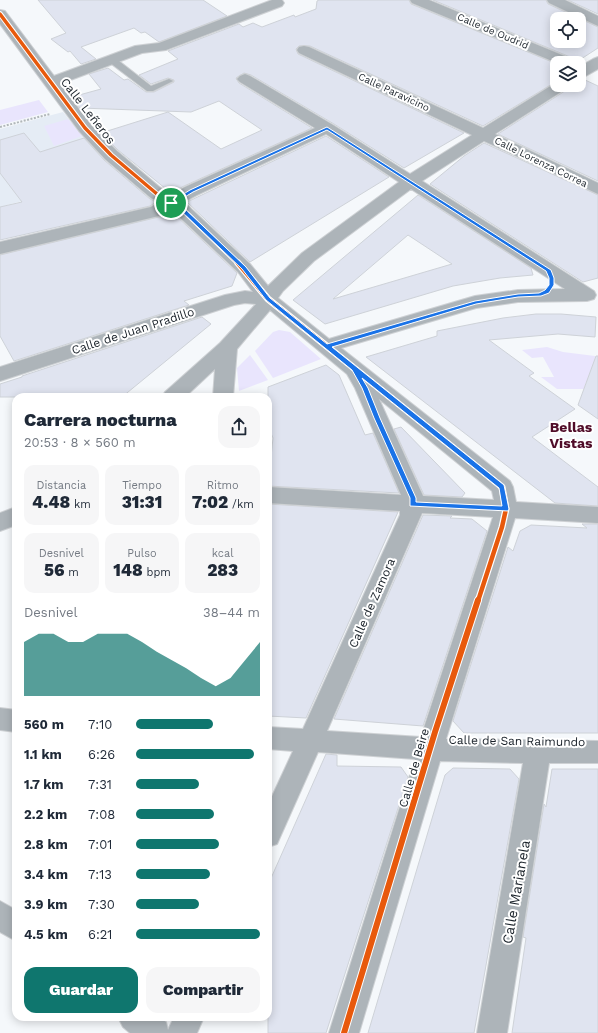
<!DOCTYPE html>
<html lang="es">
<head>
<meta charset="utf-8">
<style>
  body { margin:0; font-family:"Work Sans",sans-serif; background:#f6f6f7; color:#1f2937; height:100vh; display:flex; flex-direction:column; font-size:15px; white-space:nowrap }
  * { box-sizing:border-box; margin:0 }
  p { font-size:13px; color:#747a83 }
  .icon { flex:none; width:22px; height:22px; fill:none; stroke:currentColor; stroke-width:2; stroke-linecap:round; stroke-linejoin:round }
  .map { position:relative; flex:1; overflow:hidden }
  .panel { position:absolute; left:12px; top:393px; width:260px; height:628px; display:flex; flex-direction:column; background:#fff; border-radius:12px; box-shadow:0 2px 10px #0003 }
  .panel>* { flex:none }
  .fabs { position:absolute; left:550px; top:12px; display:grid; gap:8px }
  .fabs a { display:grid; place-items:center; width:36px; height:36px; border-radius:8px; background:#fff; box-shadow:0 2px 10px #0003; font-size:20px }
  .pin { position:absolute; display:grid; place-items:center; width:34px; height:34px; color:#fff; margin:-17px; border:2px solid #fff; border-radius:50%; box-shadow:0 1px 4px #0007 }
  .round { display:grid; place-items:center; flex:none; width:42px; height:42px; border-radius:12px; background:#f6f6f7 }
  .overview { display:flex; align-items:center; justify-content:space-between; height:68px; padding:0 12px }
  h1 { font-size:18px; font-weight:800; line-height:30px }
  .stats { display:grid; grid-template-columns:repeat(3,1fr); gap:6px; height:68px; padding:4px 12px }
  .stats div { display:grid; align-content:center; border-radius:10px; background:#f6f6f7; text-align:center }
  .stats b { font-size:17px; font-weight:800 }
  .stats small { font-size:11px; font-weight:400 }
  .stats p { font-size:11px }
  .chart { height:112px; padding:8px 12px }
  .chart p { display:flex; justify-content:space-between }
  .chart svg { width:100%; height:72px; margin-top:4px; fill:#0f766e; opacity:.7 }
  .button { display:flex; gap:8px; margin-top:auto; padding:8px 12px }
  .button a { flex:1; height:46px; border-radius:12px; background:#0f766e; color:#fff; font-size:16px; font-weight:800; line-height:46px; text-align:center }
  .button a+a { background:#f6f6f7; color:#1f2937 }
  ul { padding:0 12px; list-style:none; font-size:13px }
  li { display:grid; grid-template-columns:64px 48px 1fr; align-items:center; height:30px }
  li i { height:10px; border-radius:5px; background:#0f766e }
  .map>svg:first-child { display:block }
  .built { fill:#e5ecf5 }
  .green { fill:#e9e5fd }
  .building { fill:#e0e4f0; stroke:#ced2d8; fill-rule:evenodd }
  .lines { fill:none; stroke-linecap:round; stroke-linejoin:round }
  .lane-casing { stroke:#ced1d4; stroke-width:2 }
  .street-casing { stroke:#ced1d4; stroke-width:2 }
  .path { stroke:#b1b7ba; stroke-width:2; stroke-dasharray:2 1.5; stroke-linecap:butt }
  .lane { fill:#adb4b9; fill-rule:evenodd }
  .street { fill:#adb4b9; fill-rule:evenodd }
  .cycleway-far2-casing { stroke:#fff; stroke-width:5.5 }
  .cycleway-far1-casing { stroke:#fff; stroke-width:7 }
  .cycleway-casing { stroke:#fff; stroke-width:8 }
  .cycleway-far2 { stroke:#e8590c; stroke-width:3.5 }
  .cycleway-far1 { stroke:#e8590c; stroke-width:4.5 }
  .cycleway { stroke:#e8590c; stroke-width:6 }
  .route { fill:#1a73e8; stroke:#fff; fill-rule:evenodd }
  .labels { text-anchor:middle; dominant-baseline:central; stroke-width:4; stroke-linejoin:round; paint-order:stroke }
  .far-street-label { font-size:10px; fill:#192129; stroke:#fff }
  .street-label { font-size:12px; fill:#192129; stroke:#fff }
  .quarter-label { font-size:14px; font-weight:bold; fill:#500c28; stroke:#fff }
  .near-street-label { font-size:14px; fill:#192129; stroke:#fff }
</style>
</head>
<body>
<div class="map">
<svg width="598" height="1033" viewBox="0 0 598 1033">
  <rect width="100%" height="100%" fill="#f5f8fb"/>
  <path class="built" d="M63 112 84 138 37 197 0 207V129Z"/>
  <path class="green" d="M39 100 48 112 0 125V110Z
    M68 119 82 136 54 146 44 126Z
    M279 330 290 332 321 359 273 378 255 351 273 332Z
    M547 347 563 352 595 356 594 383 586 382 584 389H557L541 377H554L543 357 532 358 522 350Z
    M250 355 268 380 239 391 237 368Z"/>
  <path class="building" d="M38 0H203L227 16 159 42 145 32 141 33 134 28 81 47 96 59 81 64 70 51 68 52 51 39 66 33Z
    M319 0H409L411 4 557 64V81L483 126 310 46H299L296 49 298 54 464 133 404 168 334 124 251 75 244 73 236 78 239 83 312 128 184 186 171 193 118 150 101 133 168 112 221 149 262 130 219 101 191 112 80 108 72 97 101 89 89 74 108 68 124 80 128 79 146 92H154L174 82V80L168 78 151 84 139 75 178 59 168 51 239 24 243 27 253 23 262 27 294 15 295 17 316 9 317 1Z
    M433 0H546L548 4 598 27V48L578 61 575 59ZM557 19H579V41H557Z
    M568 0H598V14Z
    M583 79 598 86V181L498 134 568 89 572 85H579V80Z
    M24 133 40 152 84 138 104 160 150 199 156 202 150 206 0 240V207L22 202 0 173V140Z
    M326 136 389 177 250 262 187 202Z
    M484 143 598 195V278L583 282 430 184 464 156Z
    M418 195 531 268 533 275 500 278 453 286 325 324 293 300ZM408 235 452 264 333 299Z
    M172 212 237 273 232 286 184 301 189 305 14 361 0 336V255L163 216Z
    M536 314H561L596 317 595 337 558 334 489 340 534 373 529 376 575 409 532 437 598 487V506L555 503 366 357 437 336V331L503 318Z
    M202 317 211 324 122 397H0V384L22 377V376Z
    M596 356H598V419L578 405Z
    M326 365 339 375 365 435 373 433 399 493 268 486 273 438 268 426V387Z
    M401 427 465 493 462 497 424 495 394 429Z
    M268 504 398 512 306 718 268 716Z
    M423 515 452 516 450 518 472 519 487 531 423 726 334 719Z
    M582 524H598V733H464L453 721 508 547 513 551 520 531 531 525 587 528Z
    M326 754 337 755V766L401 767 408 777 326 1033H268V885Z
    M453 768 510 769 519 779 474 1033H368L445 775Z
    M552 769H598V1033H512L526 938 523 937 544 804 546 807Z"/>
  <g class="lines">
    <defs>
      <path id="lane" d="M109 58H115L151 86 169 79 173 81 153 91H147L109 62Z"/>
      <path id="street" d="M272 0H282L284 3 282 6 166 50 142 53 60 84 91 125 117 151 163 190 171 195 185 187 315 128 240 82 237 79 240 76 245 74 250 76 333 125 410 174 472 135 299 53 297 50 299 47 304 46 309 47 483 128 557 82V85H570L567 88 495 134 598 183V194L484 141 422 181 594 291 596 295 594 299 587 301 518 302 476 308 341 348 510 481 513 487 516 502 598 507V523L515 518 446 739 598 741V763H549L507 1033H477L523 763 440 761 359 1033H329L415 759 318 752 277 844 268 847V805L293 751 268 749V727L303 729 400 515V511L268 503V487L401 495 355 388 347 374 270 310 237 349 233 397H213L215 369 185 397H162L165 392 220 343 256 304 245 303 234 305 0 381V367L225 295 245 291 253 292 238 272 172 210 163 215 0 254V242L151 207 159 202 151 198 105 159 79 131 0 24V10L5 11 54 76 135 46 159 43ZM326 134 399 182 302 253 268 286 250 264 184 202 197 195ZM411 189 565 289 518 290 475 296 329 339 278 298 283 291 314 261ZM379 399 492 491 494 500 423 496ZM422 513 493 517 421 737 327 731Z
        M410 0H429L574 60 577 63H557L412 3Z
        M547 0H565L598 16V26L549 3Z
        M598 57V69L584 77 579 79V67L593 59Z
        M16 507V525L0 531V513Z
        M0 708 16 710V732L0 730Z
        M0 901 16 910V941L0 932Z
        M118 1017H158L166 1022 168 1030 174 1017H204L197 1033H130L123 1027Z"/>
    </defs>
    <use href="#lane" class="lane-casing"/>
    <use href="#street" class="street-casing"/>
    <path class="path" d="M0 127 50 114"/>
    <use href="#lane" class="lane"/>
    <use href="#street" class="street"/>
    <defs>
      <path id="cycleway-far2" d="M0 14 85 128 111 155 157 194 181 208 239 264"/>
      <path id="cycleway-far1" d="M238 263 268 299 502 487 506 509 502 527 478 601"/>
      <path id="cycleway" d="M344 1033 435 732 478 600"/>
    </defs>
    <use href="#cycleway-far2" class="cycleway-far2-casing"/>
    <use href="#cycleway-far1" class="cycleway-far1-casing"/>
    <use href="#cycleway" class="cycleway-casing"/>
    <use href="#cycleway-far2" class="cycleway-far2"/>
    <use href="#cycleway-far1" class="cycleway-far1"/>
    <use href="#cycleway" class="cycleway"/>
  </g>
  <path class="route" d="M327 127 551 270 554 278V285L549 293 541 296 518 297 476 304 332 347 504 485 509 509 508 511 410 506V498L374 418 362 388 352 370 266 300 242 269 179 209 169 203 190 190ZM327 130 546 271 549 278V285L545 290 539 293 518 294 475 301 327 344 270 298 246 267 183 207 175 203 193 192ZM362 378 499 488 502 506 416 502V498L380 418 368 388Z"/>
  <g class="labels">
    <g class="far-street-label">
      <text transform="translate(493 31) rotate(23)">Calle de Oudrid</text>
      <text transform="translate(394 92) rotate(25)">Calle Paravicino</text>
      <text transform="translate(541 162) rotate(26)">Calle Lorenza Correa</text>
    </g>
    <g class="street-label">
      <text transform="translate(88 111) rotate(52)">Calle Leñeros</text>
      <text transform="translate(133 331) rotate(-18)">Calle de Juan Pradillo</text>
      <text transform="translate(372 603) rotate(-66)">Calle de Zamora</text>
      <text transform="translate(517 741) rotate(1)">Calle de San Raimundo</text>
      <text transform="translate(414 768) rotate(-74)">Calle de Beire</text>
    </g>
    <g class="quarter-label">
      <text x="571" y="427">Bellas<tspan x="571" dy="16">Vistas</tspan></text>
    </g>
    <g class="near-street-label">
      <text transform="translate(516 892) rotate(-80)">Calle Marianela</text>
    </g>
  </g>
</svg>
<div class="fabs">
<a><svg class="icon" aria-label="locate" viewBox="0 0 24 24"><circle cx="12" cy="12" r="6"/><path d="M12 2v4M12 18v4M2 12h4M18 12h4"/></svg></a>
<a><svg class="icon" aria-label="layers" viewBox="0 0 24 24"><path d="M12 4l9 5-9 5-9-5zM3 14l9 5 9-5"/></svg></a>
</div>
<div class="pin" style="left:171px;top:203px;background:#1e9e55"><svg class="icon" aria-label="arrive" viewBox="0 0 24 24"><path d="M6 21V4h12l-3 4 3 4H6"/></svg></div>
<section class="panel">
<div class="overview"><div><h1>Carrera nocturna</h1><p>20:53 · 8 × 560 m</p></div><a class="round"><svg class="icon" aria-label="share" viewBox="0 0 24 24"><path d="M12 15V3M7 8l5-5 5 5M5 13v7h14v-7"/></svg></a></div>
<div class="stats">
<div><p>Distancia</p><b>4.48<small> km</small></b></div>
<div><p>Tiempo</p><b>31:31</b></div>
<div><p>Ritmo</p><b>7:02<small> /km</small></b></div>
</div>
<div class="stats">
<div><p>Desnivel</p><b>56<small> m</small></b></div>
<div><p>Pulso</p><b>148<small> bpm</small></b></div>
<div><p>kcal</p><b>283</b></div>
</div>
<div class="chart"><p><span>Desnivel</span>38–44 m</p>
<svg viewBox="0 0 160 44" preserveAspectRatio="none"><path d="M0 44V11L10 6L20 6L30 11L40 11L50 6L60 6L70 6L80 11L90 17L100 22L110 27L120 33L130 38L140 33L150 22L160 11V44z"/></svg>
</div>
<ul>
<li><b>560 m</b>7:10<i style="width:62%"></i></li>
<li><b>1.1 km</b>6:26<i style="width:95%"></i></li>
<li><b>1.7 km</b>7:31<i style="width:51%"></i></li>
<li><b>2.2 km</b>7:08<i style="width:63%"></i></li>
<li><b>2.8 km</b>7:01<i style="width:67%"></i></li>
<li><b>3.4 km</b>7:13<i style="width:60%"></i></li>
<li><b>3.9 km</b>7:30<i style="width:51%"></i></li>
<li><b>4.5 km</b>6:21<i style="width:100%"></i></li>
</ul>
<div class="button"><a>Guardar</a><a>Compartir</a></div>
</section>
</div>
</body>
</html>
